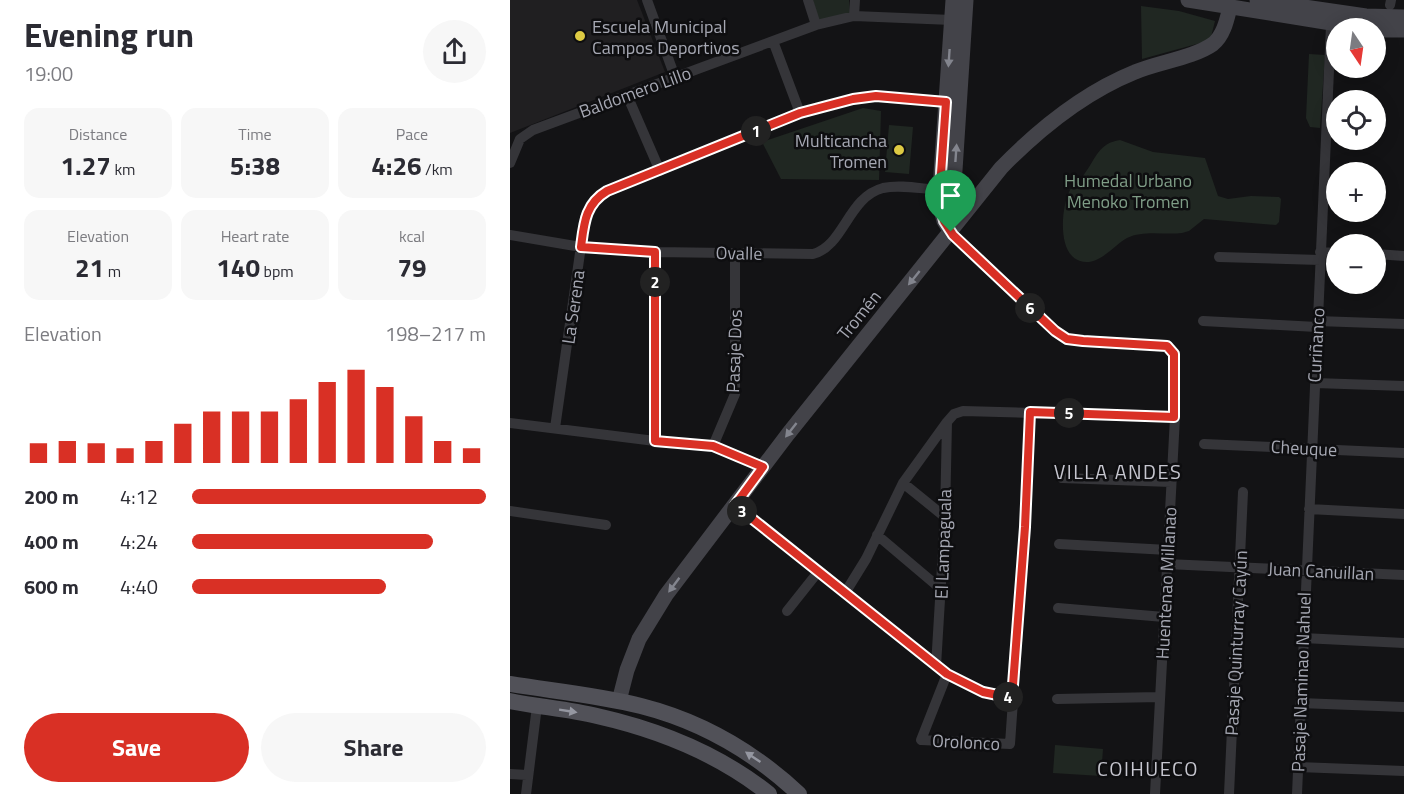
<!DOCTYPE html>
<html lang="en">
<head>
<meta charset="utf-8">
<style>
  body { margin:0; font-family:"Titillium Web",sans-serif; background:#f7f7f7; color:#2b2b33; height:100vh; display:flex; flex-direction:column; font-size:22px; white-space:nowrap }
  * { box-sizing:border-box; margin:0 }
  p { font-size:20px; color:#7c7c81 }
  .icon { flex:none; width:33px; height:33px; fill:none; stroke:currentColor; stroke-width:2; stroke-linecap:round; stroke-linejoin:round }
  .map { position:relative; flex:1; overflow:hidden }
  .sheet { display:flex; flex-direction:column; background:#fff; width:510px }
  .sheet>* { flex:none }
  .needle { width:39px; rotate:167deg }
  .controls { position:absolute; left:816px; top:18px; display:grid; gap:12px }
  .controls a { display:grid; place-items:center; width:60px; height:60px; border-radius:50%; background:#fff; box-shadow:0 3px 15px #0003; font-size:30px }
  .pin { position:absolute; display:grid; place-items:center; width:51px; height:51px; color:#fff; margin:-62px -26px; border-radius:50% 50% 50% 0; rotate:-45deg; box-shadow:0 0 6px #0007 }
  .pin .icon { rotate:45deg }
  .km { position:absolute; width:30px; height:30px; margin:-15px; border-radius:50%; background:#222; color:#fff; font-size:16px; line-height:30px; text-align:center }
  .round { display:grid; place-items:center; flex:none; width:63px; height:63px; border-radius:32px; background:#f7f7f7 }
  .overview { display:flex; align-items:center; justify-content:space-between; height:102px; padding:0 24px }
  h1 { font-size:33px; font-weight:700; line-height:45px }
  .figures { display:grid; grid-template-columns:repeat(3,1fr); gap:9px; height:102px; padding:6px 24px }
  .figures div { display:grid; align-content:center; border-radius:15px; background:#f7f7f7; text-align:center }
  .figures b { font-size:26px; font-weight:700 }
  .figures small { font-size:16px; font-weight:400 }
  .figures p { font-size:16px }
  .chart { height:168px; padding:12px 24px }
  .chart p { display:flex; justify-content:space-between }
  .chart svg { width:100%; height:108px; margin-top:6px; stroke:#d93025; stroke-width:6 }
  .button { display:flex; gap:12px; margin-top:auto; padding:12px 24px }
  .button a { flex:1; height:69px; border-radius:36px; background:#d93025; color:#fff; font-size:24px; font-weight:700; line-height:69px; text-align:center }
  .button a+a { background:#f7f7f7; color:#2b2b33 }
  ul { padding:0 24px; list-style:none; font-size:20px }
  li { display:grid; grid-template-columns:96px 72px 1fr; align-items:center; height:45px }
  li i { height:15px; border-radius:8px; background:#d93025 }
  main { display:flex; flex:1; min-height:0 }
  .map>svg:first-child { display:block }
  .built { fill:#201f21 }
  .green { fill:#202722 }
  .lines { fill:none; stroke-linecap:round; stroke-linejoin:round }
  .street { stroke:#353539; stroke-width:10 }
  .secondary { stroke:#434349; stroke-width:15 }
  .primary { stroke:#515158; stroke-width:16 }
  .oneway { fill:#83858e }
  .oneway2 { fill:#9597a1 }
  .route-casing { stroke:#fff; stroke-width:12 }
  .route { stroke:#d93025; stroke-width:8 }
  .poi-dot { fill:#ddca43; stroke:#0e0e10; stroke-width:2 }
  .labels { text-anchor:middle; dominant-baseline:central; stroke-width:5; stroke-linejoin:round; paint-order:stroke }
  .poi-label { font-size:18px; fill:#a6a8b3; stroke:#0e0e10; text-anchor:start }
  .street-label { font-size:18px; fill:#a6a8b3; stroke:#0e0e10 }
  .park-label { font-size:18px; fill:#7f9d87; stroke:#0e0e10 }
  .neighbourhood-label { font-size:20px; letter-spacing:1.5px; fill:#c7c7d0; stroke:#0e0e10 }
</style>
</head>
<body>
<main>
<section class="sheet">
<div class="overview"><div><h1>Evening run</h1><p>19:00</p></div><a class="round"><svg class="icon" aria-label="share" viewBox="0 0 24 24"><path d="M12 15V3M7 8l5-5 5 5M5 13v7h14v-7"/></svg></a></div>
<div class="figures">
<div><p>Distance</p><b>1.27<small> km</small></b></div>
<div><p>Time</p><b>5:38</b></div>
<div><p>Pace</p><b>4:26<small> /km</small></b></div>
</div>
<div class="figures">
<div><p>Elevation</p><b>21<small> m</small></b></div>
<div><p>Heart rate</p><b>140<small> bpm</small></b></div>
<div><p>kcal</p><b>79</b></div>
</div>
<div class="chart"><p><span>Elevation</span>198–217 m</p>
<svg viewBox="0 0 160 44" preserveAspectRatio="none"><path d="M5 44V36M15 44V35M25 44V36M35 44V38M45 44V35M55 44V28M65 44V23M75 44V23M85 44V23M95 44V18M105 44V11M115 44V6M125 44V13M135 44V25M145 44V35M155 44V38"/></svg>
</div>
<ul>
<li><b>200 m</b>4:12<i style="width:100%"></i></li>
<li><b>400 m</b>4:24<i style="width:82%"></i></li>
<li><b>600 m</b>4:40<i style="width:66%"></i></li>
</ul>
<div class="button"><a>Save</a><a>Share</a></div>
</section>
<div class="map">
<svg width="894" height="794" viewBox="0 0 894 794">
  <rect width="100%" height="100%" fill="#131315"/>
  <path class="built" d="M0 0H127L155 72 0 133Z"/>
  <path class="green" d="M303 0H339L340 13 309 22Z
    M631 6 669 11 705 21 701 37 694 42 632 59Z
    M799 54 815 55 810 128 800 127 796 118Z
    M353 108 371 111 369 180 271 179 252 142Z
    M379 125 403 127 399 174 375 172Z
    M610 140 643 152 695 158 708 196 718 199 741 196 769 197 771 199 769 222 766 225 694 219 679 231 672 233C654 235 633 230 617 238 603 246 588 267 570 261 547 254 551 207 560 190 564 184 571 180 575 173 586 158 589 143 610 140Z
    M545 745 593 749 591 776 543 773Z"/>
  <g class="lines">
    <path class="street" d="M137 0 165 77
      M298 0 306 25
      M880 5 881 0
      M344 16 345 0
      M263 41 290 113
      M117 95 150 171
      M0 163 10 139 23 130 306 25 344 16 442 20
      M441 232 545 331 557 339 657 346 664 354 665 417 645 794
      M0 235 71 247 145 252 303 254C334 246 338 197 373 188 391 184 412 189 430 190
      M145 252V441
      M810 252 826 253
      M866 254 894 256
      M709 257 810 260
      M693 321 807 327
      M807 321 894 324
      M805 383 894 386
      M0 423 145 441 203 446 253 467
      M45 428 75 218 81 204 97 191 290 113 343 99 366 96 436 102
      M694 444 894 453
      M203 446 225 394V253
      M552 478 661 482
      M393 483 435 517
      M225 505 437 674 473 692 502 698
      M799 509 894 514
      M0 511 96 525
      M367 535 432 590
      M549 544 658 550
      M657 564 894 575
      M335 593 356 559 393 483 437 422 444 414 453 411 665 417
      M548 608 654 617
      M277 611 308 572
      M793 638 894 643
      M426 666 435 517 437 422
      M437 674 411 740 500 744 515 527 520 412
      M547 699 650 697
      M790 703 894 707
      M788 767 894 771
      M0 774 17 775
      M16 794 27 706
      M719 794 733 492
      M787 794 821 25 820 18"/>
    <path class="secondary" d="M678 0 852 28
      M747 0 856 16 894 17
      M866 30H894
      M441 232 434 221 429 202 443 0
      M441 232 456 0
      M109 701 117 670 129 639 156 595 278 434 491 168C530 128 573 93 625 72 648 62 683 58 703 44 714 35 717 19 720 7"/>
    <path class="primary" d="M0 684C43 691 88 695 131 706 190 721 244 752 289 794
      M0 701C29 707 58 709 87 716 149 730 209 754 259 794"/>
  </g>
  <defs><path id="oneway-solid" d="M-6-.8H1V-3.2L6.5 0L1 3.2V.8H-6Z" transform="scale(1.5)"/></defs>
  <g class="oneway">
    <use href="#oneway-solid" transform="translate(439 58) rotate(94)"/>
    <use href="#oneway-solid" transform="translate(446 153) rotate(-86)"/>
    <use href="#oneway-solid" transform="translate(404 278) rotate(129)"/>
    <use href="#oneway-solid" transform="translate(281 430) rotate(128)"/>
    <use href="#oneway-solid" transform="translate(164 585) rotate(127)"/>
  </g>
  <g class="oneway2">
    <use href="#oneway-solid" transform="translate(58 711) rotate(9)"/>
    <use href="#oneway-solid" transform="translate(243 757) rotate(-146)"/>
  </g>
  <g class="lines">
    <defs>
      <path id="route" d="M366 96 436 102 429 202 434 221 443 235 545 331 557 339 573 341 657 346 664 354V417L520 412 515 527 502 698 473 692 437 674 225 505 253 467 203 446 145 441V252L71 247C74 224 75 204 97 191L290 113 343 99Z"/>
    </defs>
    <use href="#route" class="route-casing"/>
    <use href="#route" class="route"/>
  </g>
  <g class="poi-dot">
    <circle cx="70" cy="36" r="6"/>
    <circle cx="389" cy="150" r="6"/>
  </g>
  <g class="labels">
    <g class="poi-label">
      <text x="82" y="26">Escuela Municipal<tspan x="82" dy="21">Campos Deportivos</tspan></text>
      <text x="377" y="140" text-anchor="end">Multicancha<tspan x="377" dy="21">Tromen</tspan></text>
    </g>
    <g class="street-label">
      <text transform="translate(125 92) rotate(-20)">Baldomero Lillo</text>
      <text transform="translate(229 253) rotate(1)">Ovalle</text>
      <text transform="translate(63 307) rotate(-82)">La Serena</text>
      <text transform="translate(349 315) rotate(-51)">Tromén</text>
      <text transform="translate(806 345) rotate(-87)">Curiñanco</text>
      <text transform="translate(224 351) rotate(-88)">Pasaje Dos</text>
      <text transform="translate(794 448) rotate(3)">Cheuque</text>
      <text transform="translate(433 544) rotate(-88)">El Lampaguala</text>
      <text transform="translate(811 571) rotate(3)">Juan Canuillan</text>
      <text transform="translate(656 583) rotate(-87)">Huentenao Millanao</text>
      <text transform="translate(726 643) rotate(-87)">Pasaje Quinturray Cayún</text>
      <text transform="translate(791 682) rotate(-88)">Pasaje Naminao Nahuel</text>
      <text transform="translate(456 742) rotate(3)">Orolonco</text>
    </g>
    <g class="park-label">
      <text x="618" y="180">Humedal Urbano<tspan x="618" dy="21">Menoko Tromen</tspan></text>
    </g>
    <g class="neighbourhood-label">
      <text x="608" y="471">VILLA ANDES</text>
      <text x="638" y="768">COIHUECO</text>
    </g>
  </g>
</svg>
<div class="controls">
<a><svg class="needle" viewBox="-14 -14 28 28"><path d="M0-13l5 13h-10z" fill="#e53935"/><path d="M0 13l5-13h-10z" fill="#7c7c81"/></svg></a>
<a><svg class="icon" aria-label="locate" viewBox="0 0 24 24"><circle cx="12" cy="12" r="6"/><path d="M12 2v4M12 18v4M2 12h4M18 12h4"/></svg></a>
<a>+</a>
<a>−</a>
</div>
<div class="pin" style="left:441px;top:232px;background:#1e9e55"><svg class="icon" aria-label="arrive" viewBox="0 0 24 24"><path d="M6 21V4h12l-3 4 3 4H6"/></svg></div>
<b class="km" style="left:246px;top:131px">1</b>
<b class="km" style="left:145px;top:282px">2</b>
<b class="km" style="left:232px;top:511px">3</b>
<b class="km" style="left:498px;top:697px">4</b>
<b class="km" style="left:559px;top:413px">5</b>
<b class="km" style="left:520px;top:308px">6</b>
</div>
</main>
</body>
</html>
